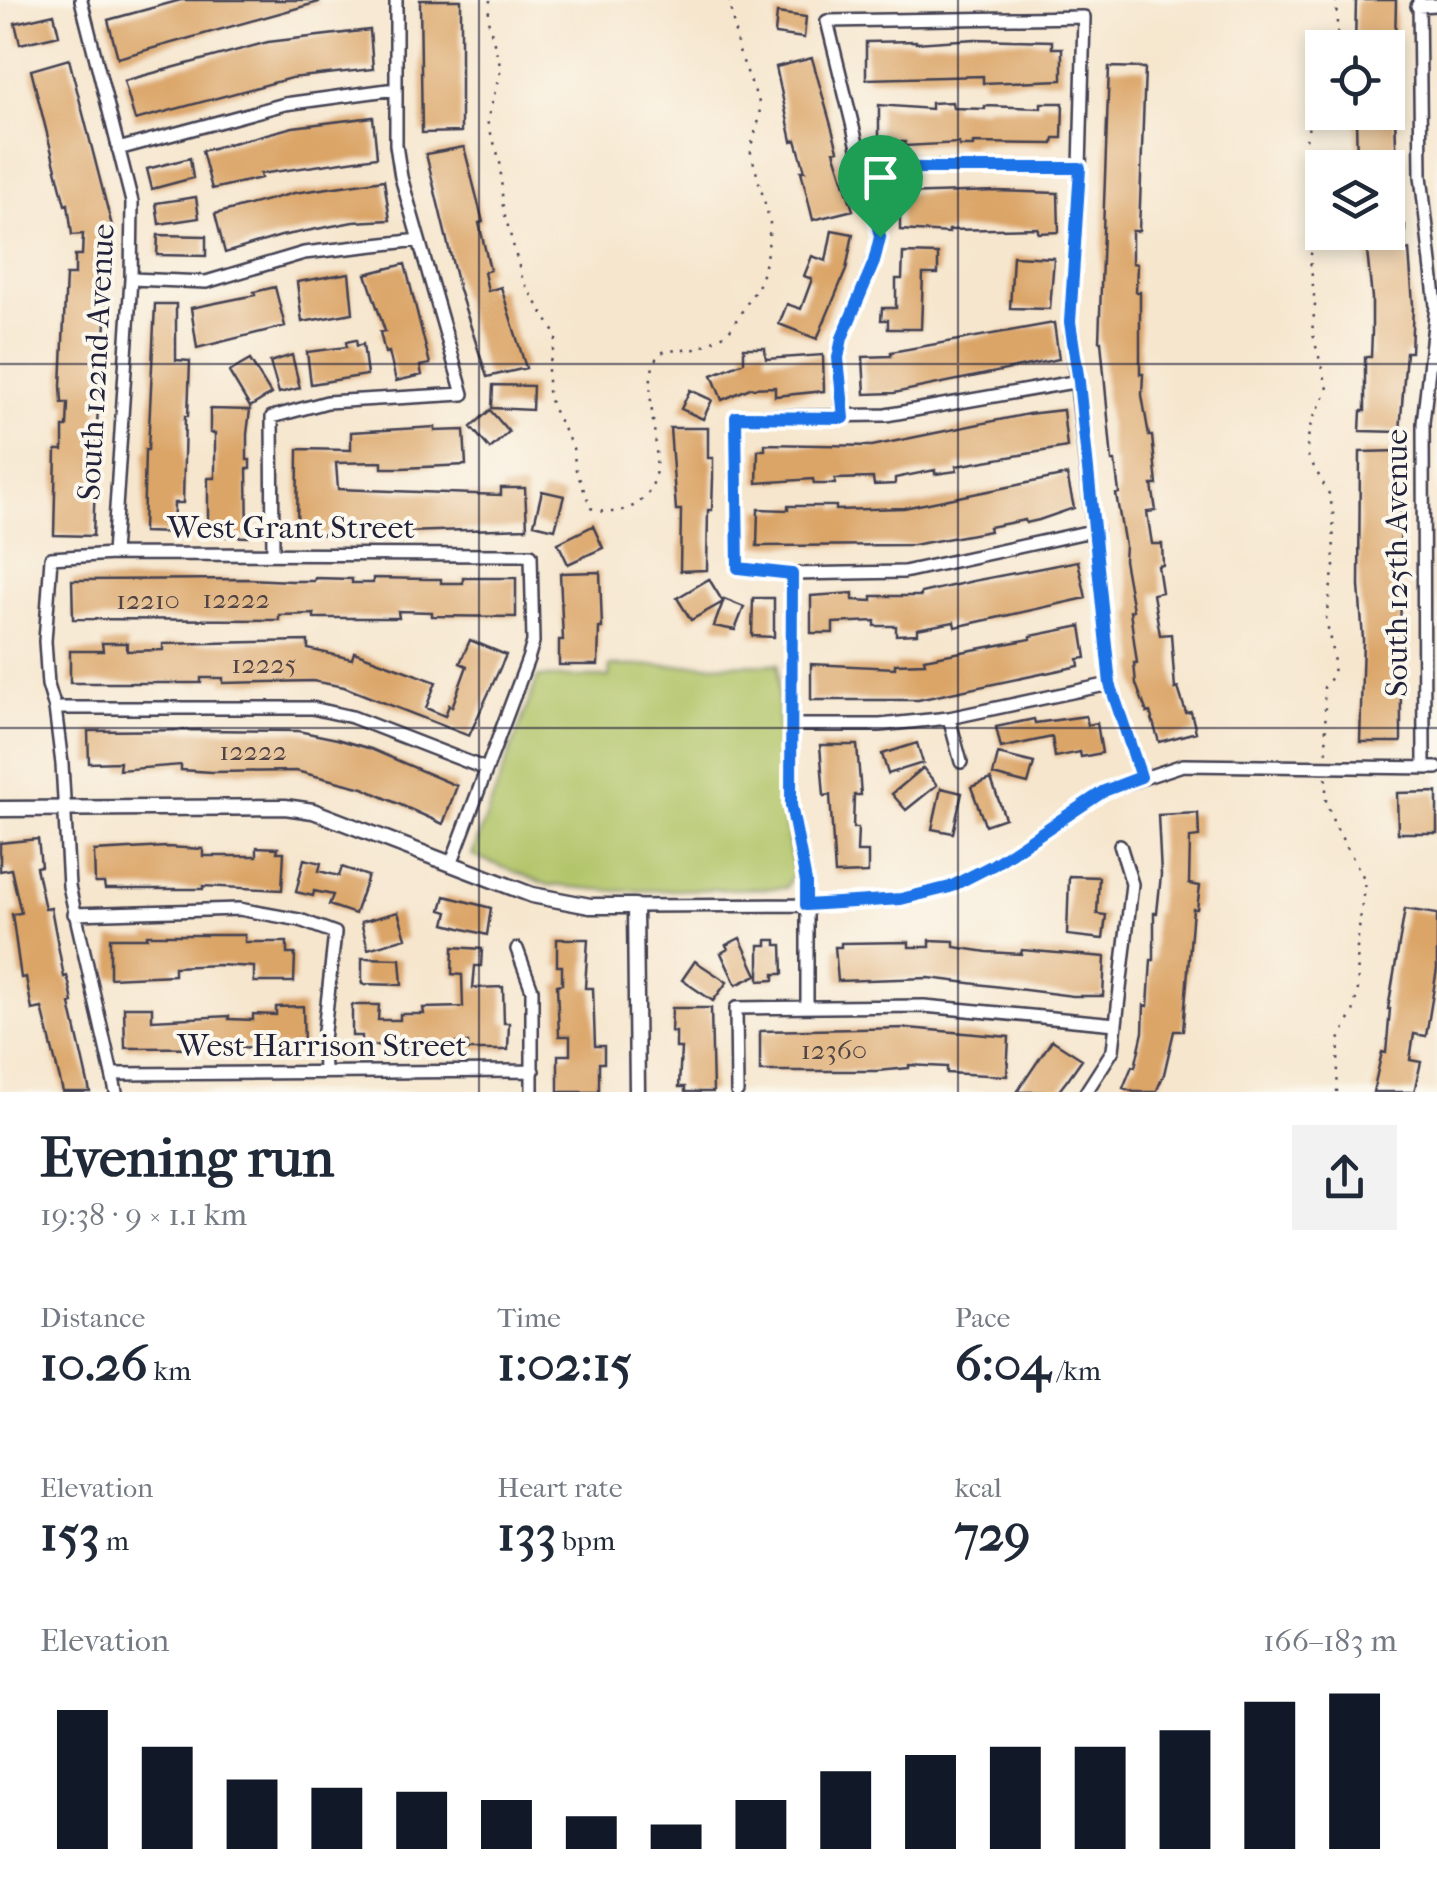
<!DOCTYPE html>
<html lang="en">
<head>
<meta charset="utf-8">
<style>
  body { margin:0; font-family:"IM FELL French Canon",serif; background:#f2f2f3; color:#1f2937; height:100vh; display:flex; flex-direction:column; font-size:38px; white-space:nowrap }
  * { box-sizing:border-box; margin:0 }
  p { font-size:32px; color:#747a83 }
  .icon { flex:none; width:55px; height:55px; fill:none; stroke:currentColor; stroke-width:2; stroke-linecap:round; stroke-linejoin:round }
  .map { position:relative; height:1092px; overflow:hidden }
  .sheet { display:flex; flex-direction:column; background:#fff; flex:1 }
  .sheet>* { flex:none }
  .buttons { position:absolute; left:1305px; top:30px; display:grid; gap:20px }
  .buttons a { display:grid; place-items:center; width:100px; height:100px; border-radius:0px; background:#fff; box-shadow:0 5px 15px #0003; font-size:50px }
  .pin { position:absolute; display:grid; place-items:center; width:85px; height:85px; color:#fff; margin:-102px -42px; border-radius:50% 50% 50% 0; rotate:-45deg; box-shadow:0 0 10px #0007 }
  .pin .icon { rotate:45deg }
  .round { display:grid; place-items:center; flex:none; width:105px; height:105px; border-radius:0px; background:#f2f2f3 }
  .summary { display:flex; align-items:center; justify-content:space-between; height:170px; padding:0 40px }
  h1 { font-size:55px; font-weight:700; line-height:75px }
  .metrics { display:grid; grid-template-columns:repeat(3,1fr); gap:15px; height:170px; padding:10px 40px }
  .metrics div { display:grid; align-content:center }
  .metrics b { font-size:50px; font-weight:700 }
  .metrics small { font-size:28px; font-weight:400 }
  .metrics p { font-size:28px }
  .chart { height:280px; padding:20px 40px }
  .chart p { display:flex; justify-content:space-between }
  .chart svg { width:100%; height:180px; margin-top:10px; stroke:#111827; stroke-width:6 }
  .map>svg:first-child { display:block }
  .green { fill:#b1c468; stroke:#6a7352; stroke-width:2.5 }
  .building { fill:#dba568 }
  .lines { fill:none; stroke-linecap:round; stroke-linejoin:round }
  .minor-casing { stroke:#423f51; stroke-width:16 }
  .tertiary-casing { stroke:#423f51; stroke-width:19 }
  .path { stroke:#423f51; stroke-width:2.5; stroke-dasharray:2.5 8; stroke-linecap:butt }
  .minor { stroke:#fff; stroke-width:11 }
  .tertiary { stroke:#fff; stroke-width:14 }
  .route-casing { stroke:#fff; stroke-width:20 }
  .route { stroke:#1a73e8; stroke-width:12 }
  .grid { fill:none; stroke:#22223b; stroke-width:2.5; stroke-opacity:0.55 }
  .labels { text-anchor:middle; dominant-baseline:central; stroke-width:8; stroke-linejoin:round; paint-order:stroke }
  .number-label { font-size:28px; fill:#504346 }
  .street-label { font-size:32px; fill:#22223b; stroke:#fbf7ec }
</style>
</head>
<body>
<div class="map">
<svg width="1437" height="1092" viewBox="0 0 1437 1092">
  <rect width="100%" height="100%" fill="#fbf7ec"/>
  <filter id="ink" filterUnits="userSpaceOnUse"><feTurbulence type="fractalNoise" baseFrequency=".01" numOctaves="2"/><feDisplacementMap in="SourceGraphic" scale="20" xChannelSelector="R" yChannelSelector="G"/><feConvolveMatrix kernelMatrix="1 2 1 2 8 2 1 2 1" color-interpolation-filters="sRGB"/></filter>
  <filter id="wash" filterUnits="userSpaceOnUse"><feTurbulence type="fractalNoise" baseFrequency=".0048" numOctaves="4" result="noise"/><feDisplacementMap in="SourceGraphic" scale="40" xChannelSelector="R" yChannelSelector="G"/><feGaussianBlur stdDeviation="2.25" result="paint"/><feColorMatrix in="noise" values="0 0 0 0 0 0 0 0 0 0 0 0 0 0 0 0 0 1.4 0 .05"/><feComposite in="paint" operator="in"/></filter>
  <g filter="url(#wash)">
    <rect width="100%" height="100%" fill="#f6e6ce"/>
    <path class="green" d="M778 664 780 795 794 872 786 888 615 891 548 885 472 855 538 677H609L610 666Z"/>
    <g id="blocks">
      <path class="building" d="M181 0H319V2L118 58 108 20Z
        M420 0H461V132L422 133Z
        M1356 0H1396L1395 48H1355Z
        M777 13 806 17 804 38 775 34Z
        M54 14 59 35 20 44 15 23Z
        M370 30 373 69 291 78 135 120 124 81 268 42Z
        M975 39 1052 41V48H1062V80L983 83V76L866 79V42L916 41V43Z
        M812 58 838 150 834 151 853 210 813 220 801 171H805L796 140 792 141 776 67Z
        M69 59 113 230 107 266 105 355H101L102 403H98L93 536 54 535 56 450H63V427H67L68 403H62L61 386 66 275H75V255H82L83 234 72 235 68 204 65 205 31 70Z
        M1109 67 1145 68 1139 231H1132V263L1137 264 1136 292H1140V374H1143L1142 395 1149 436H1152L1157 485H1152L1156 511 1147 512 1152 544H1162L1163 565 1158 566 1162 592 1153 594 1160 635 1171 634 1175 689 1178 688 1186 713 1191 712 1196 732 1159 742 1150 712 1147 713 1136 684 1134 663H1137L1130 611 1133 610 1124 560 1125 546 1116 494 1119 493 1115 461H1112L1101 341H1099Z
        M952 102 953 108 985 109V106L1041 108V103H1063L1062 138H1054L1053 144 973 143V146H959V143L905 146V142L879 141V105L931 109V103Z
        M1356 116H1395L1399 225H1405V250H1409L1413 305 1411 352H1406L1400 432 1360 431 1361 411H1365V357H1371L1372 332V298L1365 232H1388V164H1357Z
        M373 117 377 157 260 174 261 178 212 189 202 151 293 127Z
        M464 147 483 222 479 223 490 270 484 272 488 291 501 287 526 368 487 377 459 290 426 154Z
        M190 158 193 178 152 189 147 169Z
        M384 180 390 220 353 222 281 236 225 253 215 214 294 193Z
        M997 191 1058 193 1059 232 1038 233V228L949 230V233L900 230V194Z
        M196 197 199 218 159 224 156 203Z
        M832 230 853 234 846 270 817 339 779 324 787 304 801 309 812 279 804 276 812 256 826 261Z
        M158 235 206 236V256L157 255Z
        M903 253 938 254V274H923L921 329H888V320H881L882 308H896V279H902Z
        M1013 256 1054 258 1050 309 1010 308Z
        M405 264 430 364 420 366 422 375 396 381 389 352 385 353 380 332 385 331 366 274Z
        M349 273 353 313 302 322 297 282Z
        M275 287 285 326 197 348 191 308 255 295 254 292Z
        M155 304H176V360L190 361 188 416H185L183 503H174L173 533 143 532 145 450H148Z
        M1054 323 1059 359 894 393 865 394 863 357 891 356V352Z
        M356 340 357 346 363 344 367 375 311 384 307 352 347 347 346 342Z
        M744 348H765L766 359 823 355 824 391 775 396V387L750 388 722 400 712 375 744 362Z
        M292 355 300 388 279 393 270 362Z
        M250 360 271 394 250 407 229 372Z
        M493 385 533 386 532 410 492 408Z
        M690 390 712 400 703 419 681 409Z
        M210 409 250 410 247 434V460H250V469H247L248 537 208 536V478H215V433H210Z
        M490 410 509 432 490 449 471 427Z
        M1063 410 1067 447 956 466 957 471 935 474V470L895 478V484L874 485 873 478 835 479V484H814L813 479 757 483 758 450H765V444L872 446 1028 414Z
        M435 427V431L464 430 466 465 402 468H382V462L336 463 338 489 501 495V488H525L527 528 405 532 337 529V534L297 535 298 449 351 450V432Z
        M670 428H708V458H713V478L712 510H708L707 570 680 571 681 510H676Z
        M1400 451 1401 742H1360L1363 640 1359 586 1360 452Z
        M1067 475 1074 508 1039 520 1026 523 1025 520 989 527 990 531 913 545 757 546 758 509 788 510V506H836V510L904 508Z
        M542 491 564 496 555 529 534 524Z
        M593 526 603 548 568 564 558 543Z
        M1078 561 1086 598 955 627 954 622 917 629V634L896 635V626H875V621L833 623V633H811V596L853 593V600L872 601V596H921V593L973 581Z
        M600 572 602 628H599L598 665H559V640H563L560 573Z
        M315 578 352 579V583H373V578L428 579H441V583H463V578H516V617L432 616V612L398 611 399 618H314V614L279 615V620L73 619 72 580 248 579 292 581H314Z
        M709 579 723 602 691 620 677 598Z
        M753 598H774V637L752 636Z
        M724 599 744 607 735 630 714 626Z
        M1081 626 1086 658 1078 659 1079 666 918 700H811V664L895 668V664L925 663 924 659 1031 639V636Z
        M470 640 506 655 469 736 344 687 313 681 223 683V678H201V683H70V651H103L102 643H127V651L163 650V644L308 641V649L352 659 354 652 436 682 426 708 445 716 449 705 452 707 467 666 460 663Z
        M1086 716 1088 725 1097 723 1102 753 1081 757 1080 752 1055 757 1052 737 1001 748 996 727 1034 719 1035 723Z
        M204 730 298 731 337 739 371 749 457 786 443 824 363 788 296 771 212 772 181 770V765L119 770 120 762 89 763 88 731Z
        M917 743 923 763 888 774 882 754Z
        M820 745H857L861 795H854L853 828H858L857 852H868V873L835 874 830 795 824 796Z
        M998 754 1034 763 1028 784 993 775Z
        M923 768 937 785 906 810 892 794Z
        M991 779 1005 818 985 825 971 787Z
        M941 788 962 793 953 833 932 829Z
        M1437 792V833H1398L1397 793Z
        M1198 813 1199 837 1190 838 1189 884 1200 886 1197 909H1193L1183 1031H1174L1164 1074 1156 1092H1134L1123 1088 1132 1066 1135 1067 1143 1032 1144 1005 1148 1006 1151 960H1154V913H1157L1161 875 1158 815Z
        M38 839 41 866 36 867 45 909 51 908 64 977 67 976 70 987 73 1003 70 1004 90 1092H63L42 1008 32 1010 26 977 21 978 12 914 21 913 11 869 0 871V843Z
        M166 847 203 849V856H257V847L278 848 277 852H284L282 890 203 886V889H105L104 883H95L94 851Z
        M304 859 321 863 319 871 339 876 342 867 368 876 355 914 329 905 333 895 314 891 313 896 296 892Z
        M1069 876 1099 877 1097 914 1106 915 1103 939 1067 935Z
        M445 896 491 908 487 935 445 924 448 912 441 910Z
        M1405 909 1437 914V969L1426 1036 1414 1034 1410 1060 1421 1062 1414 1092H1373L1382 1052 1386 1053 1390 1009H1388Z
        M398 912 406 938 368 949 361 922Z
        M147 935H245V942H287V954H295L294 982H254V967L219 965 174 967V975L110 978V938H147Z
        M740 938 757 975 736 985 721 953 728 949 726 945Z
        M557 939H588L585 988H593L595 1046H604V1063H599V1092H558V1055H570V1036H559L557 985 562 984V966H557Z
        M767 940H776V945H782L783 974H774V980L759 981V945H767Z
        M930 940 954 941V947L987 952 1021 954 1022 950 1105 957 1103 996H1073L929 978 838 981 835 947H841V943L909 942V947H930Z
        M453 947 482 949 481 966H475L473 988 503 987 504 1023H509L508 1050H468V1043L415 1044V1048L397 1049V1043L362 1047V1036H352V1005H379L378 1020H400V1014H424L423 1008 463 1007 462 975 452 974Z
        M362 958 400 959 402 985 362 984Z
        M695 961 727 982 713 1001 682 980Z
        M303 1006 304 1047 125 1048 124 1007H152V1020L229 1016V1019L253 1020V1014L276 1015V1007Z
        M672 1008H711L713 1092H685V1087H679L681 1048H676V1032H671Z
        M908 1028 1009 1037 1007 1076 947 1073V1067L909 1065V1068L877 1071H760V1031Z
        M1052 1040 1082 1059 1068 1079 1058 1092H1017Z"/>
    </g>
  </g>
  <g filter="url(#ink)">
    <use href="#blocks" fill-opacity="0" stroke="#423f51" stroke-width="2.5"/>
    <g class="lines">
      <defs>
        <path id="minor" d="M81 0 132 202 131 279 113 554
          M1419 0 1421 176 1436 306 1423 423 1424 768
          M1417 6 1437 5
          M118 149 285 104 395 89
          M865 167 1080 168
          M131 279 206 282 304 253 419 240
          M1079 381 886 415 736 417 738 568 792 574 904 572 1096 530
          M844 418C842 393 835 365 842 340 852 304 872 273 880 237L827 21 1084 17 1080 168 1070 322 1110 684 1141 777
          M273 554 272 417 327 402 463 394 401 177 396 145V0
          M792 574 791 805 807 882V1005
          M55 708H312L352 717 486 769
          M949 718 961 762
          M791 725H880L949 718 1110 684
          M635 906 806 905 901 899 950 887 993 865 1104 791 1183 765 1437 768
          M74 914 239 909 300 920 335 933 323 1040 324 1072
          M517 949 532 990V1092
          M112 1074 533 1071
          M116 1092 69 886 62 764 55 708 48 685 45 641 51 558 113 554 531 555 533 642 528 659 451 864
          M737 1092 736 1008 924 1006 1116 1024
          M1086 1092 1113 1050 1132 884 1120 845"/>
        <path id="tertiary" d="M0 809 285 807 313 811 532 895 590 906H635L637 1092"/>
      </defs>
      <use href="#minor" class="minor-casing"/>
      <use href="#tertiary" class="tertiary-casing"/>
      <path class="path" d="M490 0 488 20 501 69 487 121 500 161 503 208 523 281 557 336 548 369V391L552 407 573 448 576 470 591 508C604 514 616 513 629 508 686 484 632 398 658 355L665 351 697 349 728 333 760 283 768 248 770 222 750 149 759 120 760 105 738 49 729 0
        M1336 0 1338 48
        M1322 99C1292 153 1312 147 1322 198
        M1322 212 1310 258 1315 305 1312 332 1328 389 1311 423 1307 443 1308 456 1329 494 1333 511 1334 566 1326 617 1334 662 1333 676 1324 687 1327 755
        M1326 778V802L1334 824 1365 880 1357 946 1358 989 1353 1013 1339 1040 1337 1092"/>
      <use href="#minor" class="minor"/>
      <use href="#tertiary" class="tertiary"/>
    </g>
  </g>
  <g class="lines" filter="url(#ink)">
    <defs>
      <path id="route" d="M865 168H1080L1070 322 1079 382 1110 684 1141 777 1104 791 993 865 950 887 901 899 806 905V882L791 805 792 574 738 568 736 417 844 418 838 358 842 338 874 262 880 237Z"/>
    </defs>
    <use href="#route" class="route-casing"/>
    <use href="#route" class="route"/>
  </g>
  <path class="grid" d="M479 0V1092M958 0V1092M0 364H1437M0 728H1437"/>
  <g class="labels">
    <g class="number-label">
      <text x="236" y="598">12222</text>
      <text x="148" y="599">12210</text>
      <text x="264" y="663">12225</text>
      <text x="253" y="750">12222</text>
      <text x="834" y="1049">12360</text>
    </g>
    <g class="street-label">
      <text transform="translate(96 362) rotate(-87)">South 122nd Avenue</text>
      <text x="291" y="527">West Grant Street</text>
      <text transform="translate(1396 563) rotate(-90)">South 125th Avenue</text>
      <text x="322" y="1045">West Harrison Street</text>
    </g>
  </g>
</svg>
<div class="buttons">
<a><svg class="icon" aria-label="locate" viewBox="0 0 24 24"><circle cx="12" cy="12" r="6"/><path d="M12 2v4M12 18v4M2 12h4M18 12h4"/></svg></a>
<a><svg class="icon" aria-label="layers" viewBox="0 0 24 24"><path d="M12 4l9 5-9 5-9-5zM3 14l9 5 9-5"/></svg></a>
</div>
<div class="pin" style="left:880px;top:237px;background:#1e9e55"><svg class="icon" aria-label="arrive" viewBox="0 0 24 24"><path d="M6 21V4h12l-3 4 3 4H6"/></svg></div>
</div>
<section class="sheet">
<div class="summary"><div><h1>Evening run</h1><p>19:38 · 9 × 1.1 km</p></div><a class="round"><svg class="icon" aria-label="share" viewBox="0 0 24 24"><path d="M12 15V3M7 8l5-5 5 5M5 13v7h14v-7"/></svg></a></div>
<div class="metrics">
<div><p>Distance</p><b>10.26<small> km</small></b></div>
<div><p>Time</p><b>1:02:15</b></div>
<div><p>Pace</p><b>6:04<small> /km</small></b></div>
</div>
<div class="metrics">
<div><p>Elevation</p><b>153<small> m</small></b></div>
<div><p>Heart rate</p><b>133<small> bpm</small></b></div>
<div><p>kcal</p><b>729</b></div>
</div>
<div class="chart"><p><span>Elevation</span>166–183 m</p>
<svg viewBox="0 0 160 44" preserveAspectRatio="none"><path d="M5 44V10M15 44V19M25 44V27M35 44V29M45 44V30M55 44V32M65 44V36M75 44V38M85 44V32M95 44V25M105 44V21M115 44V19M125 44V19M135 44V15M145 44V8M155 44V6"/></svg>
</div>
</section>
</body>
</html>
